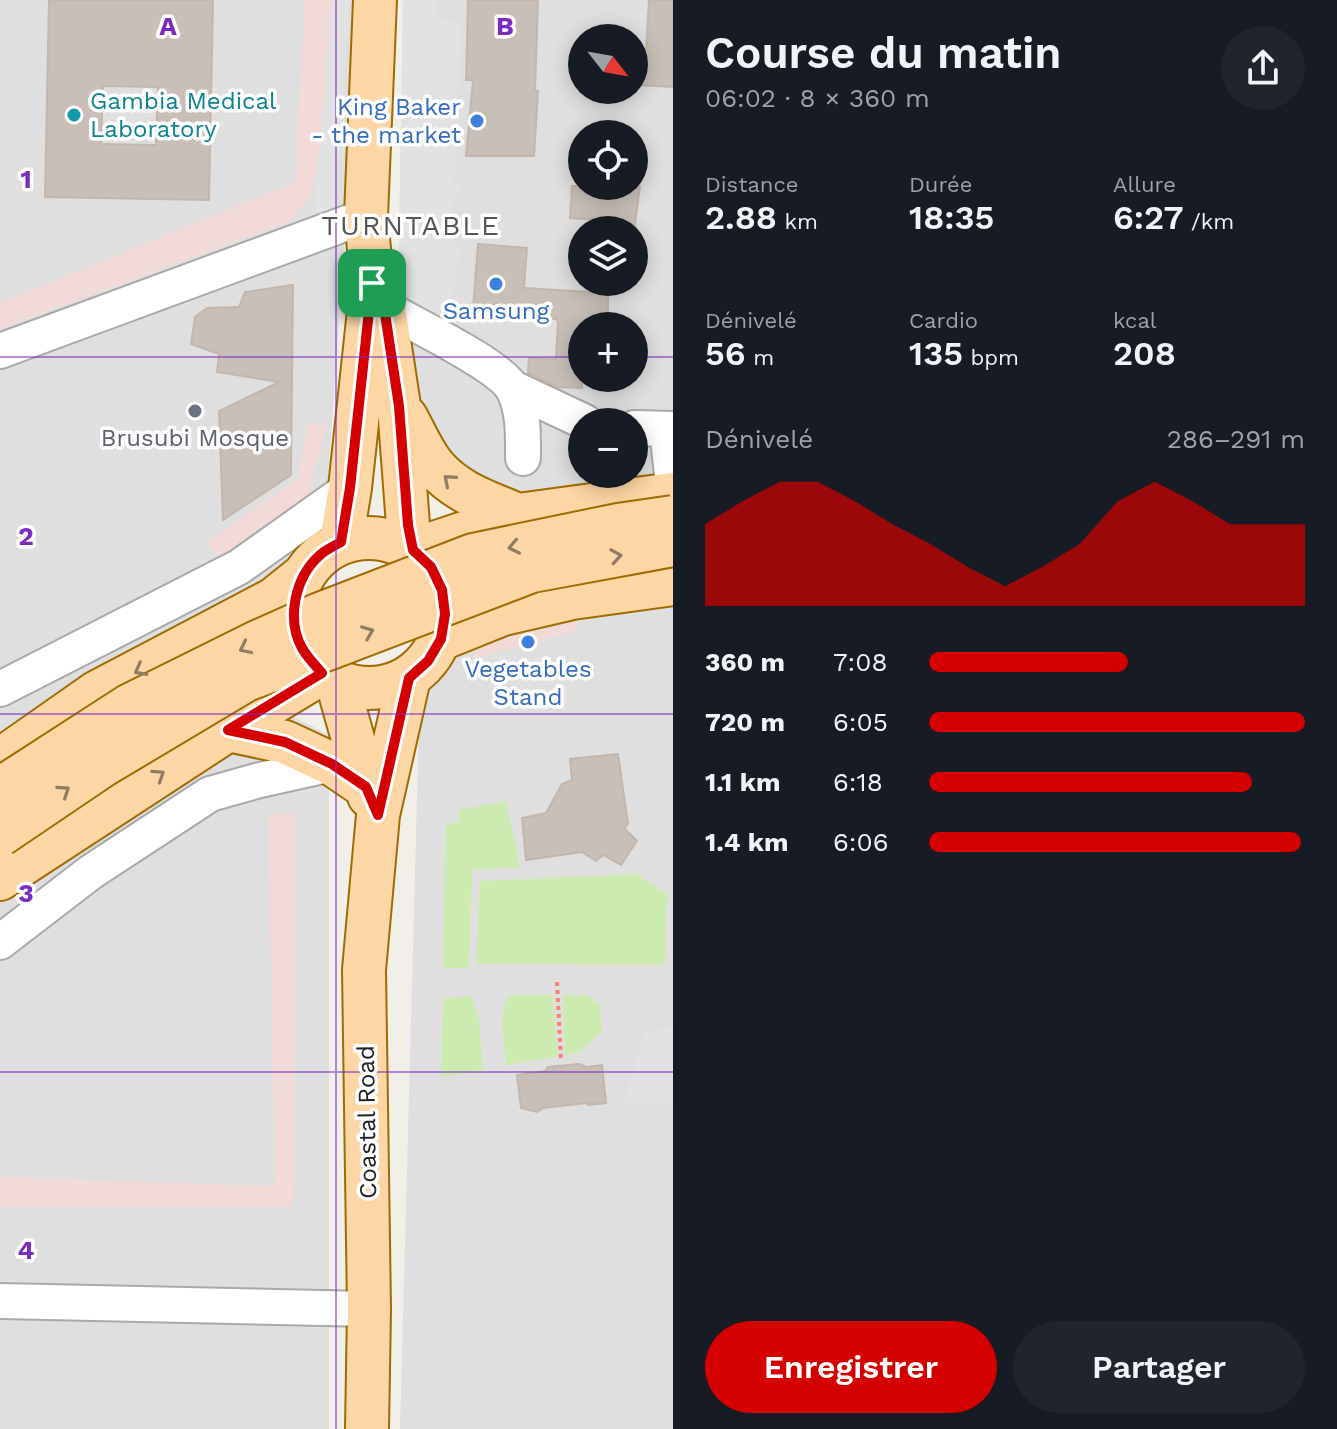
<!DOCTYPE html>
<html lang="fr">
<head>
<meta charset="utf-8">
<style>
  body { margin:0; font-family:"Work Sans",sans-serif; background:#20242c; color:#f1f3f6; height:100vh; display:flex; flex-direction:column; font-size:30px; white-space:nowrap }
  * { box-sizing:border-box; margin:0 }
  p { font-size:26px; color:#9ea1a6 }
  .icon { flex:none; width:44px; height:44px; fill:none; stroke:currentColor; stroke-width:2; stroke-linecap:round; stroke-linejoin:round }
  .map { position:relative; flex:1; overflow:hidden }
  .details { display:flex; flex-direction:column; background:#171b24; width:664px }
  .details>* { flex:none }
  .needle { width:52px; rotate:121deg }
  .controls { position:absolute; left:568px; top:24px; display:grid; gap:16px }
  .controls a { display:grid; place-items:center; width:80px; height:80px; border-radius:50%; background:#171b24; box-shadow:0 4px 20px #0003; font-size:40px }
  .pin { position:absolute; display:grid; place-items:center; width:68px; height:68px; color:#fff; margin:-34px; border-radius:16px; box-shadow:0 4px 12px #0006 }
  .round { display:grid; place-items:center; flex:none; width:84px; height:84px; border-radius:42px; background:#20242c }
  .overview { display:flex; align-items:center; justify-content:space-between; height:136px; padding:0 32px }
  h1 { font-size:44px; font-weight:600; line-height:60px }
  .figures { display:grid; grid-template-columns:repeat(3,1fr); gap:12px; height:136px; padding:8px 32px }
  .figures div { display:grid; align-content:center }
  .figures b { font-size:34px; font-weight:600 }
  .figures small { font-size:22px; font-weight:400 }
  .figures p { font-size:22px }
  .chart { height:224px; padding:16px 32px }
  .chart p { display:flex; justify-content:space-between }
  .chart svg { width:100%; height:144px; margin-top:8px; fill:#d40000; opacity:.7 }
  .cta { display:flex; gap:16px; margin-top:auto; padding:16px 32px }
  .cta a { flex:1; height:92px; border-radius:48px; background:#d40000; color:#fff; font-size:32px; font-weight:600; line-height:92px; text-align:center }
  .cta a+a { background:#20242c; color:#f1f3f6 }
  ul { padding:0 32px; list-style:none; font-size:26px }
  li { display:grid; grid-template-columns:128px 96px 1fr; align-items:center; height:60px }
  li i { height:20px; border-radius:10px; background:#d40000 }
  main { display:flex; flex:1; min-height:0 }
  .map>svg:first-child { display:block }
  .residential { fill:#e0dfdf; fill-rule:evenodd }
  .commercial { fill:#f2dad9 }
  .grass { fill:#cdebb0 }
  .parking { fill:#e2e2e2 }
  .building { fill:#c7bfb8; stroke:#c4b6ab; stroke-width:2; fill-rule:evenodd }
  .lines { fill:none; stroke-linecap:round; stroke-linejoin:round }
  .minor-casing { stroke:#a9a9a9; stroke-width:38 }
  .major-casing { stroke:#a06b00; stroke-width:46 }
  .path { stroke:#fa8072; stroke-width:4; stroke-dasharray:4 4; stroke-linecap:butt }
  .minor { stroke:#fff; stroke-width:34 }
  .major { stroke:#fcd6a4; stroke-width:42 }
  .major-bridge-casing { stroke:#a06b00; stroke-width:46; stroke-linecap:butt }
  .major-bridge { stroke:#fcd6a4; stroke-width:42 }
  .oneway { stroke:#8f7c63 }
  .route-casing { stroke:#fff; stroke-width:16 }
  .route { stroke:#d40000; stroke-width:10 }
  .grid { fill:none; stroke:#7b2cbf; stroke-width:2; stroke-opacity:0.55 }
  .culture-dot { fill:#0f9aa8; stroke:#fff; stroke-width:3 }
  .shop-dot { fill:#3f7fe0; stroke:#fff; stroke-width:3 }
  .worship-dot { fill:#6b7280; stroke:#fff; stroke-width:3 }
  .labels { text-anchor:middle; dominant-baseline:central; stroke-width:7; stroke-linejoin:round; paint-order:stroke }
  .culture-label { font-size:24px; fill:#0d838f; stroke:#fff; text-anchor:start }
  .shop-label { font-size:24px; fill:#366cbe; stroke:#fff }
  .worship-label { font-size:24px; fill:#5b616d; stroke:#fff }
  .street-label { font-size:24px; fill:#222; stroke:#fff }
  .quarter-label { font-size:28px; letter-spacing:2px; fill:#555; stroke:#fff }
  .grid-label { font-size:26px; text-anchor:middle; font-weight:bold; fill:#7b2cbf; stroke:#fff; stroke-width:7; stroke-linejoin:round; paint-order:stroke }
</style>
</head>
<body>
<main>
<div class="map">
<svg width="673" height="1429" viewBox="0 0 673 1429">
  <rect width="100%" height="100%" fill="#f2efe9"/>
  <path class="residential" d="M0 0H361L327 495 310 539 288 567 0 742Z
    M403 0H673V482L578 498 474 488 427 451 399 246ZM582 38H634V90H582ZM582 134H634V186H582ZM582 230H634V282H582ZM582 326H634V378H582ZM582 422H634V474H582Z
    M673 597V1429H400L420 687 444 651 475 635Z
    M278 709 329 735V1429H0V886Z"/>
  <path class="commercial" d="M305 0H332L318 165 312 192 292 220 0 329V303L295 182Z
    M308 423 326 425 308 499 229 568 206 542 297 480Z
    M580 609 575 631 473 659 475 635Z
    M296 813 293 1206H0V1177L275 1186 268 814Z"/>
  <path class="grass" d="M506 801 520 867 472 870 469 968H443L446 824 458 822V810Z
    M637 874 667 894 665 965 476 964 480 881Z
    M511 995H553L558 1056 506 1065C505 1047 496 1005 511 995Z
    M563 995H587L600 1005 602 1032 580 1051 565 1056Z
    M472 996 479 1019 483 1071 441 1077 443 998Z"/>
  <path class="parking" d="M332 0H349L336 215 314 211Z
    M403 0H438V18L460 24 454 183 460 184 458 196 451 205 450 241 460 249 450 312 408 310 399 246Z
    M673 1027V1103L624 1106 644 1034Z"/>
  <path class="building" d="M49 0H213L209 200 45 197ZM103 86 158 87 156 145 101 144Z
    M468 0H538L535 90 538 91 534 156H466L473 80H466Z
    M649 0H673V87L639 85 641 51H646Z
    M572 186H640L634 230H598L600 220 570 218Z
    M478 244 527 248 524 288 608 293V319L586 321V326H582V388L558 387 528 373 529 358 556 359 558 320 522 312 473 308Z
    M293 285 291 475 223 520 219 411 279 382 217 372 219 354 191 344 195 317 207 308 239 307 245 292Z
    M618 754 628 824 624 828 637 841 621 865 603 855 596 861 582 852 526 860 522 818 546 813 562 784 572 780 570 759Z
    M579 1064 586 1067 602 1065 606 1103 588 1105 587 1103 543 1108 537 1112 521 1108 517 1075 545 1071 548 1067Z"/>
  <g class="lines">
    <defs>
      <path id="minor" d="M384 307C412 324 502 365 514 391 524 412 523 435 523 458
        M0 351 366 216
        M513 388 585 422
        M634 428 673 429
        M667 430 673 484
        M0 689 239 567 350 488
        M0 942 91 872 210 794 256 781 332 764
        M0 1301 369 1309"/>
      <path id="major" d="M384 308 399 406 408 525 413 550 518 515 673 494
        M406 417C415 433 423 453 435 467 457 493 488 502 518 515
        M294 613a75 75 0 1 1 150 0a75 75 0 1 1-150 0Z
        M341 542 350 488 372 283 366 216 375 0
        M441 639 503 614 572 598 673 584
        M337 682 369 796
        M228 730 285 742 332 764 366 787
        M0 760 97 692 274 599 304 575
        M0 879 228 730 322 673
        M367 1429 369 1309 364 970 378 815 409 678"/>
    </defs>
    <use href="#minor" class="minor-casing"/>
    <use href="#major" class="major-casing"/>
    <path class="path" d="M557 982 561 1061"/>
    <use href="#minor" class="minor"/>
    <use href="#major" class="major"/>
    <defs>
      <path id="major-bridge" d="M0 789 130 705 255 643 320 614 473 555 618 525 673 517
        M0 835 102 766 246 680 532 571 673 545"/>
    </defs>
    <use href="#major-bridge" class="major-bridge-casing"/>
    <use href="#major-bridge" class="major-bridge"/>
  </g>
  <defs><path id="oneway-chevron" d="M-2-3.5L2.5 0L-2 3.5" fill="none" stroke-width="1.6" stroke-linecap="round" stroke-linejoin="round" transform="scale(2)"/></defs>
  <g class="oneway">
    <use href="#oneway-chevron" transform="translate(449 480) rotate(-139)"/>
    <use href="#oneway-chevron" transform="translate(514 547) rotate(168)"/>
    <use href="#oneway-chevron" transform="translate(616 556) rotate(-10)"/>
    <use href="#oneway-chevron" transform="translate(368 632) rotate(-22)"/>
    <use href="#oneway-chevron" transform="translate(245 648) rotate(154)"/>
    <use href="#oneway-chevron" transform="translate(140 670) rotate(152)"/>
    <use href="#oneway-chevron" transform="translate(159 775) rotate(-33)"/>
    <use href="#oneway-chevron" transform="translate(64 791) rotate(-34)"/>
  </g>
  <g class="lines">
    <defs>
      <path id="route" d="M372 283 384 307 399 406 408 525 413 550 431 567 442 590 445 614 441 639 428 661 409 678 378 815 366 787 332 764 285 742 228 730 322 673C315 665 307 657 302 648 286 619 295 577 320 555 325 550 334 546 341 542L350 488Z"/>
    </defs>
    <use href="#route" class="route-casing"/>
    <use href="#route" class="route"/>
  </g>
  <path class="grid" d="M336 0V1429M0 357H582M634 357H673M0 714H673M0 1072H673"/>
  <circle class="culture-dot" cx="74" cy="115" r="8"/>
  <g class="shop-dot">
    <circle cx="477" cy="121" r="8"/>
    <circle cx="496" cy="284" r="8"/>
    <circle cx="528" cy="642" r="8"/>
  </g>
  <circle class="worship-dot" cx="195" cy="411" r="8"/>
  <g class="labels">
    <g class="culture-label">
      <text x="90" y="101">Gambia Medical<tspan x="90" dy="28">Laboratory</tspan></text>
    </g>
    <g class="shop-label">
      <text x="461" y="107" text-anchor="end">King Baker<tspan x="461" dy="28">- the market</tspan></text>
      <text x="496" y="311">Samsung</text>
      <text x="528" y="669">Vegetables<tspan x="528" dy="28">Stand</tspan></text>
    </g>
    <g class="worship-label">
      <text x="195" y="438">Brusubi Mosque</text>
    </g>
    <g class="street-label">
      <text transform="translate(367 1122) rotate(-91)">Coastal Road</text>
    </g>
    <g class="quarter-label">
      <text x="411" y="225">TURNTABLE</text>
    </g>
  </g>
  <g class="grid-label">
    <text x="168" y="35">A</text>
    <text x="505" y="35">B</text>
    <text x="26" y="188">1</text>
    <text x="26" y="545">2</text>
    <text x="26" y="902">3</text>
    <text x="26" y="1259">4</text>
  </g>
</svg>
<div class="controls">
<a><svg class="needle" viewBox="-14 -14 28 28"><path d="M0-13l5 13h-10z" fill="#e53935"/><path d="M0 13l5-13h-10z" fill="#9ea1a6"/></svg></a>
<a><svg class="icon" aria-label="locate" viewBox="0 0 24 24"><circle cx="12" cy="12" r="6"/><path d="M12 2v4M12 18v4M2 12h4M18 12h4"/></svg></a>
<a><svg class="icon" aria-label="layers" viewBox="0 0 24 24"><path d="M12 4l9 5-9 5-9-5zM3 14l9 5 9-5"/></svg></a>
<a>+</a>
<a>−</a>
</div>
<div class="pin" style="left:372px;top:283px;background:#1e9e55"><svg class="icon" aria-label="arrive" viewBox="0 0 24 24"><path d="M6 21V4h12l-3 4 3 4H6"/></svg></div>
</div>
<section class="details">
<div class="overview"><div><h1>Course du matin</h1><p>06:02 · 8 × 360 m</p></div><a class="round"><svg class="icon" aria-label="share" viewBox="0 0 24 24"><path d="M12 15V3M7 8l5-5 5 5M5 13v7h14v-7"/></svg></a></div>
<div class="figures">
<div><p>Distance</p><b>2.88<small> km</small></b></div>
<div><p>Durée</p><b>18:35</b></div>
<div><p>Allure</p><b>6:27<small> /km</small></b></div>
</div>
<div class="figures">
<div><p>Dénivelé</p><b>56<small> m</small></b></div>
<div><p>Cardio</p><b>135<small> bpm</small></b></div>
<div><p>kcal</p><b>208</b></div>
</div>
<div class="chart"><p><span>Dénivelé</span>286–291 m</p>
<svg viewBox="0 0 160 44" preserveAspectRatio="none"><path d="M0 44V19L10 12L20 6L30 6L40 12L50 19L60 25L70 32L80 38L90 32L100 25L110 12L120 6L130 12L140 19L150 19L160 19V44z"/></svg>
</div>
<ul>
<li><b>360 m</b>7:08<i style="width:53%"></i></li>
<li><b>720 m</b>6:05<i style="width:100%"></i></li>
<li><b>1.1 km</b>6:18<i style="width:86%"></i></li>
<li><b>1.4 km</b>6:06<i style="width:99%"></i></li>
</ul>
<div class="cta"><a>Enregistrer</a><a>Partager</a></div>
</section>
</main>
</body>
</html>
